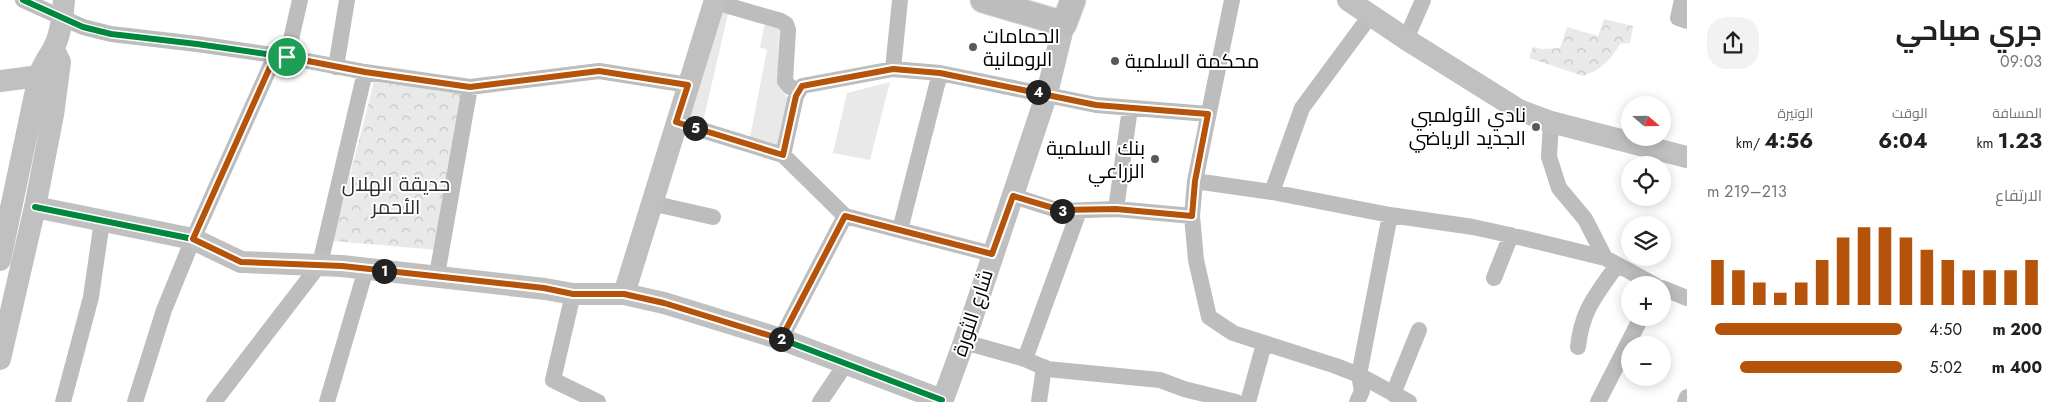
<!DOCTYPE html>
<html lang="ar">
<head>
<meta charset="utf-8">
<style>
  body { margin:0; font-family:Jost,Cairo,sans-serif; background:#f2f2f2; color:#202124; direction:rtl; height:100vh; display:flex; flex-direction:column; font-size:19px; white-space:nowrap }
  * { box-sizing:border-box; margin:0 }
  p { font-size:16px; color:#757577 }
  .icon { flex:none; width:28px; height:28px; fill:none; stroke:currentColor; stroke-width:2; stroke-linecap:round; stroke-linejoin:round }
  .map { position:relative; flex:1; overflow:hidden; direction:ltr }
  .side { display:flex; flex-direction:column; background:#fff; width:375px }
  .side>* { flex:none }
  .needle { width:32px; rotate:110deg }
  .tools { position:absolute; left:1621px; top:96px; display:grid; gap:10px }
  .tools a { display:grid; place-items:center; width:50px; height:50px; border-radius:50%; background:#fff; box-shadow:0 2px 12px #0003; font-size:25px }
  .pin { position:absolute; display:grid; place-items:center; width:42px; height:42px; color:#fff; margin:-21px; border:2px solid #fff; border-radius:50%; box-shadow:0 1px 5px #0007 }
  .km { position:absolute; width:25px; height:25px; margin:-12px; border-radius:50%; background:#222; color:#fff; font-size:14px; line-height:25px; text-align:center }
  .round { display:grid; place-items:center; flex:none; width:52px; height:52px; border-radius:20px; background:#f2f2f2 }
  .headline { display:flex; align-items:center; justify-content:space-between; height:85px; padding:0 20px }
  h1 { font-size:28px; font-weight:700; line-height:38px }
  .metrics { display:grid; grid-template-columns:repeat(3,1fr); gap:8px; height:85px; padding:5px 20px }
  .metrics div { display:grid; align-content:center }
  .metrics b { font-size:21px; font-weight:700 }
  .metrics small { font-size:14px; font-weight:400 }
  .metrics p { font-size:14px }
  .chart { height:140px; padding:10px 20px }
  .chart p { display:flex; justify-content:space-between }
  .chart svg { width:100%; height:90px; margin-top:5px; stroke:#b45309; stroke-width:6 }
  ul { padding:0 20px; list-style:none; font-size:16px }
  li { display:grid; grid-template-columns:80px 60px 1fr; align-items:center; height:38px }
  li i { height:12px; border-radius:6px; background:#b45309 }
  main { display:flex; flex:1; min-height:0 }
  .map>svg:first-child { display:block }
  .park { fill:url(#park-crowns) }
  .garden { fill:#e9e9e9 }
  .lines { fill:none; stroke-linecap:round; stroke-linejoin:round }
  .primary-casing { stroke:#dbdbdb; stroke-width:27 }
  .street { stroke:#bdbdbd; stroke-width:16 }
  .secondary { stroke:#c0c0c0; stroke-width:22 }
  .primary { stroke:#bdbdbd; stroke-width:25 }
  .cycleway-casing { stroke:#fff; stroke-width:9 }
  .cycleway { stroke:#00873e; stroke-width:6 }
  .route-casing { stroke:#fff; stroke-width:10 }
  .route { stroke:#b45309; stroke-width:6 }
  .poi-dot { fill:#595959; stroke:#fff; stroke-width:2 }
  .labels { text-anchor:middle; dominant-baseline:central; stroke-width:4; stroke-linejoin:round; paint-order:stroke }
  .poi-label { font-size:20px; fill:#000; stroke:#fff; text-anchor:start }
  .park-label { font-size:20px; fill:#2e2e2e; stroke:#fff }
  .street-label { font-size:20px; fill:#000; stroke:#fff }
</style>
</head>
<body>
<main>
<section class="side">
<div class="headline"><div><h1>جري صباحي</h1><p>09:03</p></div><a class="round"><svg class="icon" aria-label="share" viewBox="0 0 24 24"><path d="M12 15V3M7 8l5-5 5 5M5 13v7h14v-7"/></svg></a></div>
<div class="metrics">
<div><p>المسافة</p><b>1.23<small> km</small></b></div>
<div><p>الوقت</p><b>6:04</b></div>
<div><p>الوتيرة</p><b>4:56<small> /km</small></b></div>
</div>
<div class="chart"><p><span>الارتفاع</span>213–219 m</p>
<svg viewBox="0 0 160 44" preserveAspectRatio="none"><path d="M5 44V22M15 44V27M25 44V33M35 44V38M45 44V33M55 44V22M65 44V11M75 44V6M85 44V6M95 44V11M105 44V17M115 44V22M125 44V27M135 44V27M145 44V27M155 44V22"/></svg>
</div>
<ul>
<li><b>200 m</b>4:50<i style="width:96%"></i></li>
<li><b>400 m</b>5:02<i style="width:83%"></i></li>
</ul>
</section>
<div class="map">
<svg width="1687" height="402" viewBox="0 0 1687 402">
  <defs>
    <pattern id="park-crowns" width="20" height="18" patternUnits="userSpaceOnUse" patternTransform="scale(1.25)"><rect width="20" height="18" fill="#e9e9e9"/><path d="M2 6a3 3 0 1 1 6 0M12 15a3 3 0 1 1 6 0" fill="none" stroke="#c6c6c6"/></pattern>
  </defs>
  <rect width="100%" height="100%" fill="#fff"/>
  <path class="park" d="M1604 19 1633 26 1630 43 1620 44C1610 61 1602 69 1583 76L1529 58 1533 47 1541 49 1560 48 1567 27 1598 36Z
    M374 82 463 93 437 250 333 241Z"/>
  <path class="garden" d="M720 12 728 14 703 122 690 118Z
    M765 22 779 26 778 85 788 98 777 145 750 137 767 50 760 47Z
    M890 82 870 160 833 153 847 93Z"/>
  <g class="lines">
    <defs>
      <path id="primary" d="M983 0 1064 24 1073 0"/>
    </defs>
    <use href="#primary" class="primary-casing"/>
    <path class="street" d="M23 0 83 27 111 34 197 44 287 57 365 72 470 87 599 71 688 85
      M1232 0 1195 181 1192 216 1196 260 1209 317 1233 333 1336 366 1359 375 1409 402
      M1682 0 1678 18 1687 21
      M715 2 781 21 786 24 788 30 785 81 789 86 798 92
      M1406 39 1423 0
      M336 67 347 0
      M893 69 900 0
      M676 122 783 155 845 216 992 254
      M1551 122 1549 157 1559 188 1585 219 1605 258
      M783 155 796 96 802 86 893 69 940 73 1096 105 1208 114
      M1195 181 1272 192 1390 215 1473 227 1523 238 1605 258 1655 285
      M1272 192 1302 108 1370 16
      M1013 196 1060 211 1116 209 1192 216
      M651 203 713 217
      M1116 209 1130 108
      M900 230 940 73
      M437 275 470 87
      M1494 278 1511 235
      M1662 288 1687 298
      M573 294 553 380 598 402
      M781 339 845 216
      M964 342 1025 359 1047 369 1160 380 1184 389 1236 402
      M1578 347C1582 309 1597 294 1617 265
      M1025 359 1079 211
      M1393 394 1419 330
      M63 402 91 297 102 221
      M135 402 164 310 193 239 270 67 287 57 300 0
      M214 402 320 264 365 72
      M327 402 366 269
      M820 402 845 365
      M1039 402 1044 367
      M1248 402 1264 344
      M1357 402 1362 391 1359 375 1390 215
      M1598 402 1641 318
      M1685 402 1687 397"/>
    <path class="secondary" d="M1348 0 1412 43 1519 110 1551 122 1687 157
      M0 81 39 76 53 77
      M35 207 193 239 241 262 342 266 545 289 573 294H624L664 303 781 339 942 400
      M0 260 39 76C42 66 47 59 52 51 61 36 63 16 64 0
      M624 294 715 0
      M0 359 35 207 53 115 60 62 54 50
      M942 402 964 342 1047 93 1064 24"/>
    <use href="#primary" class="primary"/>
    <defs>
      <path id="cycleway" d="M23 0 83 27 111 34 197 44 287 57 365 72 470 87 599 71 688 85
        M35 207 193 239 241 262 342 266 545 289 573 294H624L664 303 781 339 942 400"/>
    </defs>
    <use href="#cycleway" class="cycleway-casing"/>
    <use href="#cycleway" class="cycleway"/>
  </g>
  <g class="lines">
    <defs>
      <path id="route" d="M287 57 365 72 470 87 599 71 688 85 676 122 783 155 796 96 802 86 893 69 940 73 1096 105 1208 114 1195 181 1192 216 1116 209 1060 210 1013 196 992 254 845 216 781 339 664 303 624 294H573L544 288 342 266 241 262 193 239 270 67Z"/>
    </defs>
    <use href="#route" class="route-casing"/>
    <use href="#route" class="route"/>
  </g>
  <g class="poi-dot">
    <circle cx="973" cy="47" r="5"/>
    <circle cx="1115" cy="61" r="5"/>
    <circle cx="1536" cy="127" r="5"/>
    <circle cx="1155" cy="159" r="5"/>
  </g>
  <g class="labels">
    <g class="poi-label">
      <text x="983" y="36">الحمامات<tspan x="983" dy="23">الرومانية</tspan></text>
      <text x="1125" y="61">محكمة السلمية</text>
      <text x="1526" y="115" text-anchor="end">نادي الأولمبي<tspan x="1526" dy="23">الجديد الرياضي</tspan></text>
      <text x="1145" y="148" text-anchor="end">بنك السلمية<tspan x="1145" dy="23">الزراعي</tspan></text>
    </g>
    <g class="park-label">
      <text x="396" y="184">حديقة الهلال<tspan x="396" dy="23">الأحمر</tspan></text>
    </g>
    <g class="street-label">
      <text transform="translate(973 313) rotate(-72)">شارع الثورة</text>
    </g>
  </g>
</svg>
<div class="tools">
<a><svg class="needle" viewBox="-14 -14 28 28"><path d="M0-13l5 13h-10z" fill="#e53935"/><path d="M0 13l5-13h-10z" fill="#757577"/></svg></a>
<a><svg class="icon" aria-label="locate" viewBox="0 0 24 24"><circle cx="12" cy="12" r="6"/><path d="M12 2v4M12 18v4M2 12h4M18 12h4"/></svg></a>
<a><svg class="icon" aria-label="layers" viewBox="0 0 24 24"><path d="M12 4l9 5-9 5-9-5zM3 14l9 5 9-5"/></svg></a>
<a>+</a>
<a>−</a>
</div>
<div class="pin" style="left:287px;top:57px;background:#1e9e55"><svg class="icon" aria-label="arrive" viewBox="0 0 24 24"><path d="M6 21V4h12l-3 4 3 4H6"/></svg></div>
<b class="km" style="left:384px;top:271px">1</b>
<b class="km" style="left:781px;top:339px">2</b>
<b class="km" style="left:1062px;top:211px">3</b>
<b class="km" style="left:1038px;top:92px">4</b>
<b class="km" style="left:695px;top:128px">5</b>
</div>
</main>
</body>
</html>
